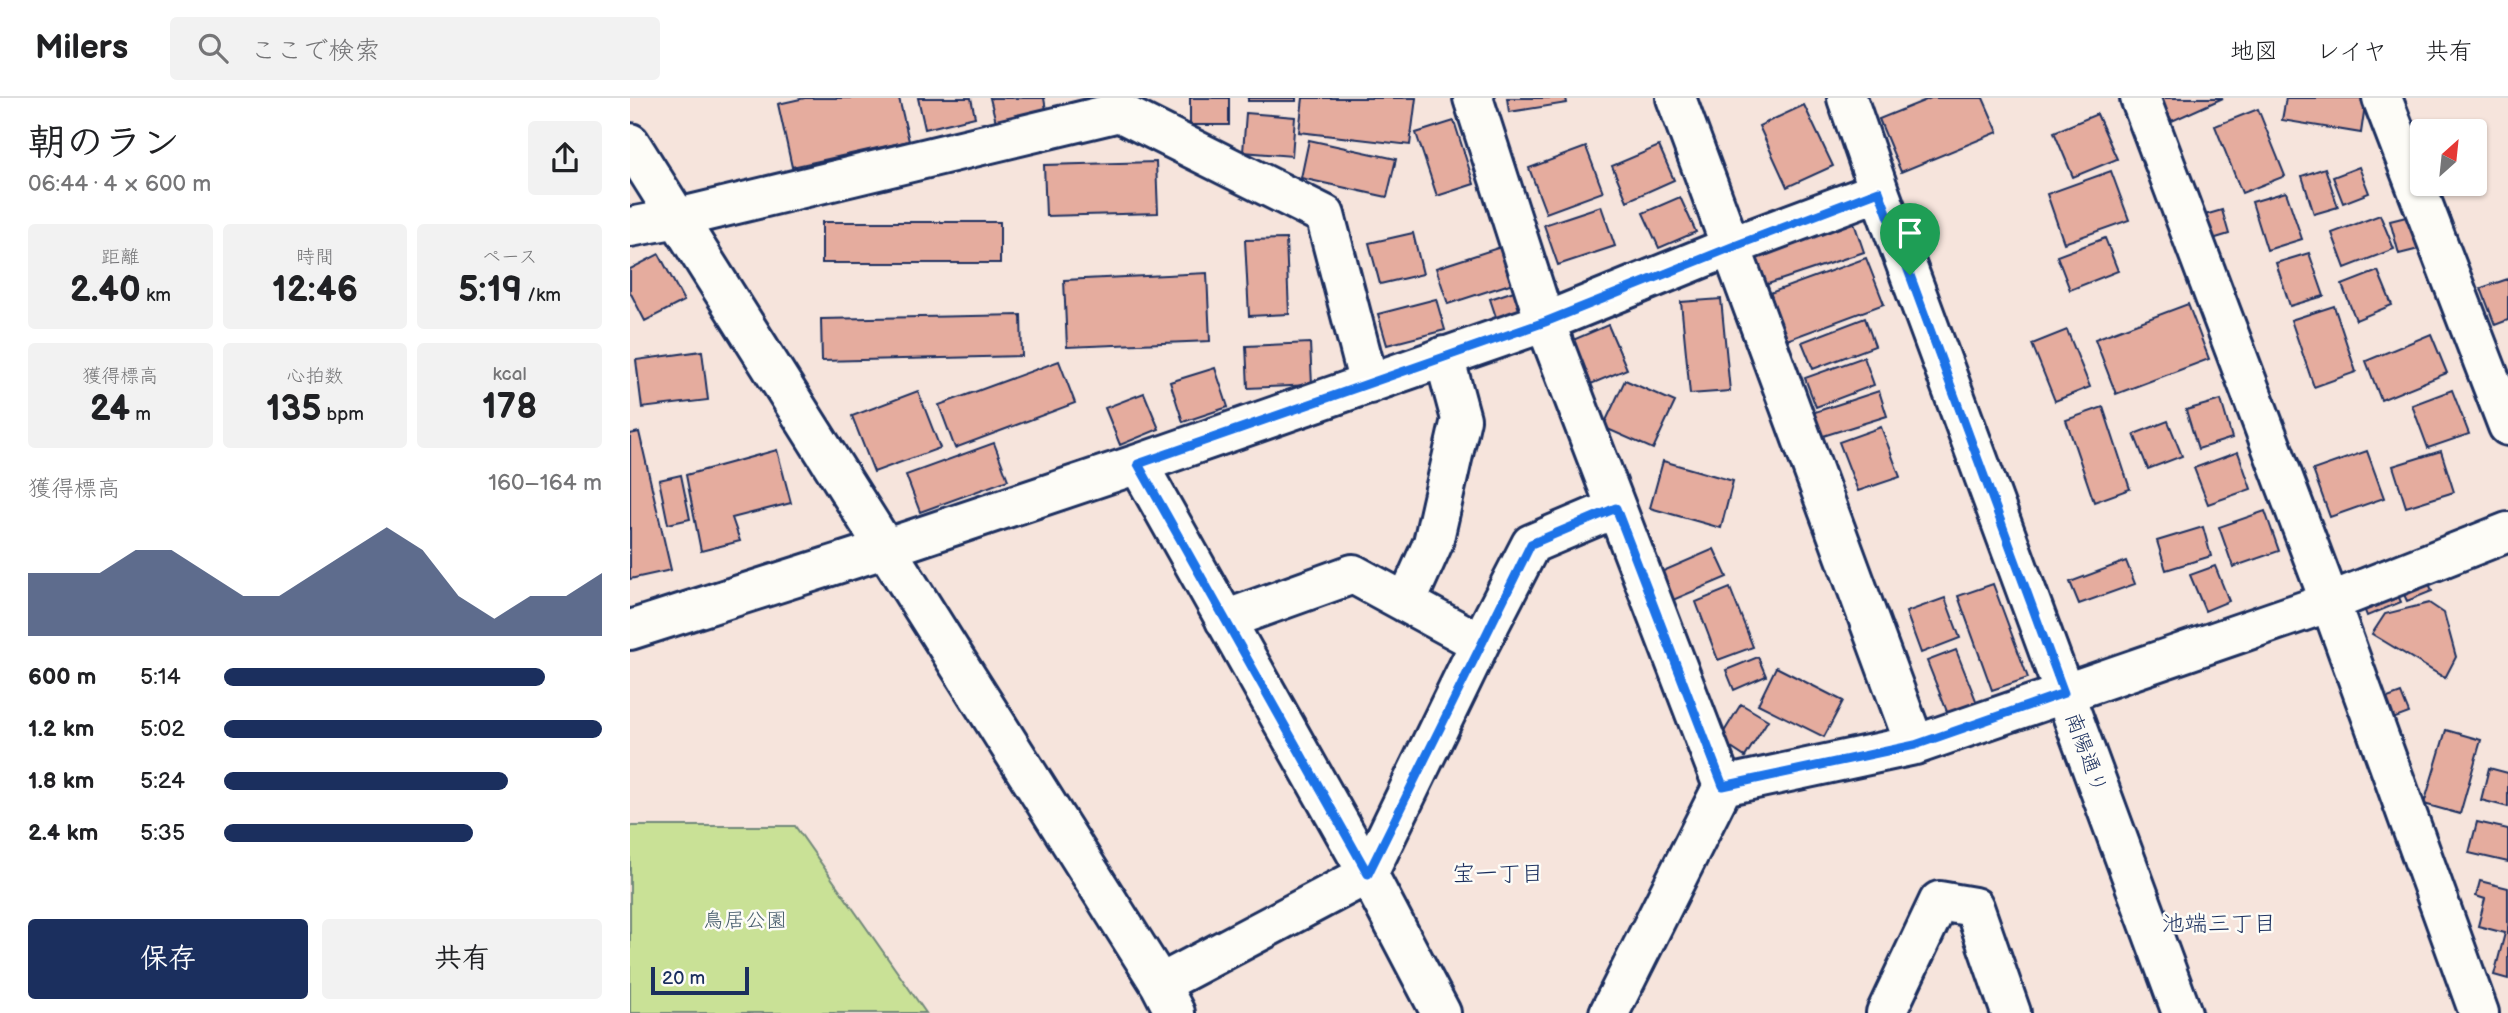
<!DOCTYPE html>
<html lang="ja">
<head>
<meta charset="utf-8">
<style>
  body { margin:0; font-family:"Balsamiq Sans","Klee One",sans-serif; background:#f2f2f2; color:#202124; height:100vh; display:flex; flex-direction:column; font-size:26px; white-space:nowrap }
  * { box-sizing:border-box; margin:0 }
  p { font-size:23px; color:#757577 }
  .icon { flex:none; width:38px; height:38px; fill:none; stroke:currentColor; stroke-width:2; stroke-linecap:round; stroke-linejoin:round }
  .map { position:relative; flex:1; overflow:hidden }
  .panel { display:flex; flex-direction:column; background:#fff; width:630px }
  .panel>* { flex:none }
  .needle { width:46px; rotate:27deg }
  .tools { position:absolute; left:1780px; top:21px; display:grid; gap:14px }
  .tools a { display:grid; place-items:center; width:77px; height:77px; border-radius:7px; background:#fff; box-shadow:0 2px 5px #0004; font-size:35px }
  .scale { position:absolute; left:21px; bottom:18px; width:98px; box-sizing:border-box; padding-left:7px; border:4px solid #1b2f5e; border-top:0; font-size:19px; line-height:24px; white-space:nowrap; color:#1b2f5e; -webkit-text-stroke:5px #fdfcf7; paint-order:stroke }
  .pin { position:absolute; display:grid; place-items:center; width:60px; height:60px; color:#fff; margin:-72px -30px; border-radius:50% 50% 50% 0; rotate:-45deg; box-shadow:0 0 7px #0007 }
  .pin .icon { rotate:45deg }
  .round { display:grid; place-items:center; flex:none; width:74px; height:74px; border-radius:7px; background:#f2f2f2 }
  .headline { display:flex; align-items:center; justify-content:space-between; height:119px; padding:0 28px }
  h1 { font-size:38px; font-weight:600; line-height:52px }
  .stats { display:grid; grid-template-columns:repeat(3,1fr); gap:10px; height:119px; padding:7px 28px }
  .stats div { display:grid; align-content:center; border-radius:7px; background:#f2f2f2; text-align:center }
  .stats b { font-size:35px; font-weight:600 }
  .stats small { font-size:19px; font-weight:400 }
  .stats p { font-size:19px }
  .chart { height:196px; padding:14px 28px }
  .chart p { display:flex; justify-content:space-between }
  .chart svg { width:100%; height:126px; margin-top:7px; fill:#1b2f5e; opacity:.7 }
  .action { display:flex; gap:14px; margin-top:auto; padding:14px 28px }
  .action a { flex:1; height:80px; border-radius:7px; background:#1b2f5e; color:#fff; font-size:28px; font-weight:600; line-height:80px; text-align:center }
  .action a+a { background:#f2f2f2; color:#202124 }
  ul { padding:0 28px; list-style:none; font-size:23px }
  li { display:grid; grid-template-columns:112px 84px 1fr; align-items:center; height:52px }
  li i { height:18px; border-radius:9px; background:#1b2f5e }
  header { display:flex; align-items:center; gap:42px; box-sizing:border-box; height:98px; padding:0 35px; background:#fff; border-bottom:2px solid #e0e0e0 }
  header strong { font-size:33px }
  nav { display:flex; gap:38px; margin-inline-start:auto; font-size:24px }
  .search { width:490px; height:63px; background:#f2f2f2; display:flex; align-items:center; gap:18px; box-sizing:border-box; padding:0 24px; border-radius:7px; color:#757577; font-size:26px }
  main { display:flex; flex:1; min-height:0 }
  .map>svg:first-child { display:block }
  .green { fill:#c9e196; stroke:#72887a; stroke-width:2 }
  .building { fill:#e5ac9e; stroke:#1b2f5e; stroke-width:2 }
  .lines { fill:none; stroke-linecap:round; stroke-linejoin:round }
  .minor-casing { stroke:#1b2f5e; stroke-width:44 }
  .minor { stroke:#fdfcf7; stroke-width:38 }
  .route-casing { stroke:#fff; stroke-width:14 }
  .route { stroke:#1a73e8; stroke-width:9 }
  .labels { text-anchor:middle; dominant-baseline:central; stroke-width:5; stroke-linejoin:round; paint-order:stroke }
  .street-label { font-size:21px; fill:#1b2f5e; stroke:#fdfcf7 }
  .park-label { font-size:21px; fill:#465c6c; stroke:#fdfcf7 }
  .neighbourhood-label { font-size:23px; fill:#1b2f5e; stroke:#fdfcf7 }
</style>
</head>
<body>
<header>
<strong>Milers</strong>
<div class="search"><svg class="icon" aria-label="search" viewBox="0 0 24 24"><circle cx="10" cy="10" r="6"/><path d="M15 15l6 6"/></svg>ここで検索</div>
<nav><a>地図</a><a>レイヤ</a><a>共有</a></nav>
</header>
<main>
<section class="panel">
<div class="headline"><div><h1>朝のラン</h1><p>06:44 · 4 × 600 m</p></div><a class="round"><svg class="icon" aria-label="share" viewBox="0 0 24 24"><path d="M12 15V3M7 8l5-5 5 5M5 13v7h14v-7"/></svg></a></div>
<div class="stats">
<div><p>距離</p><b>2.40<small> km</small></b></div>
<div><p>時間</p><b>12:46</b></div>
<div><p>ペース</p><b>5:19<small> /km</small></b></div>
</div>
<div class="stats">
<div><p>獲得標高</p><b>24<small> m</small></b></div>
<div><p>心拍数</p><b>135<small> bpm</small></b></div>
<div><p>kcal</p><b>178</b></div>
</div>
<div class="chart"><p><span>獲得標高</span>160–164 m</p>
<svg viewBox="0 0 160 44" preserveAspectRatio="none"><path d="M0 44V22L10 22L20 22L30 14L40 14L50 22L60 30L70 30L80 22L90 14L100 6L110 14L120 30L130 38L140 30L150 30L160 22V44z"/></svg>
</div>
<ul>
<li><b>600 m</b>5:14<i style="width:85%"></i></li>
<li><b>1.2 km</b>5:02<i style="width:100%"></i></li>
<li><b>1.8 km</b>5:24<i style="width:75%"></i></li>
<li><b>2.4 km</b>5:35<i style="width:66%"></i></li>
</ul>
<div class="action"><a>保存</a><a>共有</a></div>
</section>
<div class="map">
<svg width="1878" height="915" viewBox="0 0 1878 915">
  <rect width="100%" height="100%" fill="#f6e4dc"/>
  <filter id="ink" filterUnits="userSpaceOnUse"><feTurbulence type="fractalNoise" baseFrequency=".0143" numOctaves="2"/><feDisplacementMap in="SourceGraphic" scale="14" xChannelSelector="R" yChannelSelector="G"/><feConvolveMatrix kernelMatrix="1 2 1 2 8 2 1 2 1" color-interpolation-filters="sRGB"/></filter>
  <g filter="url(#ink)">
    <path class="green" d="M0 728H165L296 915H0Z"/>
    <path class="building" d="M175 0H269L279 43 162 69 148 6Z
      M288 0H341L345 19 295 31Z
      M360 0H414L416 12 366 24Z
      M560 0H599V27H560Z
      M618 0H666V3H618Z
      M673 0H786L780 47 669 34Z
      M877 0H936L937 5 879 14Z
      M1301 0H1353L1368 34 1271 74 1249 21Z
      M1530 0H1593L1542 23Z
      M1656 0H1736L1731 35 1652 22Z
      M1174 7 1203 68 1157 89 1129 28Z
      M1628 11 1655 78 1612 95 1585 28Z
      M616 15 665 19 662 58 613 54Z
      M1467 16 1487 61 1443 79 1424 34Z
      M824 23 844 86 807 98 786 35Z
      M679 42 766 61 757 99 671 80Z
      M1029 48 1044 82 997 103 982 68Z
      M956 49 973 94 916 115 899 70Z
      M526 64 528 115 416 118 414 67Z
      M1729 69 1739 95 1713 105 1703 79Z
      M1695 70 1708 109 1684 116 1672 78Z
      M1481 73 1499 122 1434 145 1417 96Z
      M1656 94 1672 141 1637 152 1622 104Z
      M1050 99 1066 134 1029 150 1013 115Z
      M971 108 985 148 928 167 914 127Z
      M1592 112 1599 136 1576 143 1568 119Z
      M1788 116 1797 149 1769 156 1760 123Z
      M1750 117 1764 151 1715 170 1702 135Z
      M1222 119 1234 154 1132 188 1120 152Z
      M192 124H370V165H192Z
      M783 135 793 176 750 186 739 145Z
      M1475 140 1488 173 1440 192 1427 158Z
      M656 141 659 216 619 218 615 142Z
      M874 148 886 184 818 206 806 170Z
      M1679 155 1694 198 1660 208 1646 165Z
      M29 156 54 203 15 223 0 194V171Z
      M1236 160 1254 206 1157 242 1140 195Z
      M1748 173 1762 207 1726 222 1712 187Z
      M577 175 580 243 437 249 434 182Z
      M1878 181V222L1865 227 1851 190Z
      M890 191 898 211 867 222 860 201Z
      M806 201 815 232 757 247 748 216Z
      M1091 201 1100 293 1060 296 1051 204Z
      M1558 206 1579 261 1486 296 1465 241Z
      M1704 208 1726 274 1684 289 1661 222Z
      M391 217 392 258 192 263 191 221Z
      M1235 220 1245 248 1183 271 1172 244Z
      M978 227 997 271 961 286 943 242Z
      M1437 232 1460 289 1425 303 1402 246Z
      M1801 236 1817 275 1751 302 1736 263Z
      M680 245 682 287 618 290 616 248Z
      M72 253 78 302 12 310 6 262Z
      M1234 259 1244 287 1186 309 1175 280Z
      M429 263 445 305 325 350 309 307Z
      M585 270 598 309 553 324 540 284Z
      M995 282 1045 304 1023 351 973 329Z
      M1822 292 1839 336 1798 350 1782 307Z
      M288 293 310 350 244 374 222 318Z
      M1249 293 1257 318 1190 339 1182 315Z
      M514 295 529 331 490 347 475 310Z
      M1591 302 1602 340 1568 351 1556 312Z
      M1473 309 1500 391 1464 404 1436 322Z
      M1538 323 1552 358 1518 371 1504 336Z
      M1251 329 1270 379 1228 393 1209 344Z
      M9 334 41 472 0 481V336Z
      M364 345 378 382 290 414 276 377Z
      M147 352 161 405 102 420 110 443 71 453 56 377Z
      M1737 353 1754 400 1700 419 1683 372Z
      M1811 353 1824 394 1776 409 1763 368Z
      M1608 354 1621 391 1578 406 1564 370Z
      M1033 363 1103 383 1091 430 1020 410Z
      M51 377 60 421 38 426 29 382Z
      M1635 413 1649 453 1603 469 1589 429Z
      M1573 429 1581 458 1536 472 1527 443Z
      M1084 451 1097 479 1043 502 1031 474Z
      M1496 463 1505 486 1449 506 1440 484Z
      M1585 468 1599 503 1575 513 1560 477Z
      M1795 475 1802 493 1777 503 1769 486Z
      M1363 486 1398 580 1362 592 1328 498Z
      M1763 486 1771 504 1737 518 1730 500Z
      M1100 490 1123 549 1088 562 1066 504Z
      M1315 500 1330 540 1291 555 1276 514Z
      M1799 505 1814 515 1826 559 1815 580 1742 536 1755 516Z
      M1326 552 1347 605 1318 616 1297 563Z
      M1128 559 1136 578 1104 592 1096 572Z
      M1146 569 1213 603 1194 639 1128 606Z
      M1771 595 1779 615 1752 625 1744 605Z
      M1111 606 1138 622 1115 659 1089 642Z
      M1816 632 1851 642 1830 716 1794 706Z
      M1859 670 1878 675V709L1851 702Z
      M1847 724 1878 731V764L1839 755Z
      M1850 783 1878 790V881L1864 877 1875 835 1848 828 1855 801 1846 798Z"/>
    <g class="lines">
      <defs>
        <path id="minor" d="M843 0 915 224 1093 688 979 915
          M1046 0 1285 647
          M1217 0 1249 93 1552 915
          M1510 0 1700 504 1849 915
          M1752 0 1878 328
          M0 45 530 886 545 915
          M0 129 48 120 489 14 695 117 739 286
          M508 366 738 776 811 915
          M776 505 803 445 831 321 814 258
          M595 522 723 476 850 545
          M0 532 257 450 508 366 915 224 1102 148 1249 93
          M1093 688 1285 647 1700 504 1878 434
          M530 886 738 776 850 545 901 446 986 410
          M1256 915 1309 803 1344 809 1381 915"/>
      </defs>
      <use href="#minor" class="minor-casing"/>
      <use href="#minor" class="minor"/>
    </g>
  </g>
  <g class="lines" filter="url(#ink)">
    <defs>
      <path id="route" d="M1249 93 1434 595 1285 647 1093 688 986 410 901 446 738 776 508 366 915 224 1102 149Z"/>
    </defs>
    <use href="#route" class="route-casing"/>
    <use href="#route" class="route"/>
  </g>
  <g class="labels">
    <g class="street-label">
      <text transform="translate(1456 655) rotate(70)">南陽通り</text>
    </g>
    <g class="park-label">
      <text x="115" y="822">鳥居公園</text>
    </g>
    <g class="neighbourhood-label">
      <text x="868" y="776">宝一丁目</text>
      <text x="1589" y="826">池端三丁目</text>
    </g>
  </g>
</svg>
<div class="tools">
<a><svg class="needle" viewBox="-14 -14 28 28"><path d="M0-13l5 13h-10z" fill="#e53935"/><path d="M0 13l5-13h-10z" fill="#757577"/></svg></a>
</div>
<div class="scale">20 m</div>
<div class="pin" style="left:1280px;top:177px;background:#1e9e55"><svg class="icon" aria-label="arrive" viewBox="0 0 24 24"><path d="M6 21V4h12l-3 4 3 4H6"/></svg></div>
</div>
</main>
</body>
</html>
